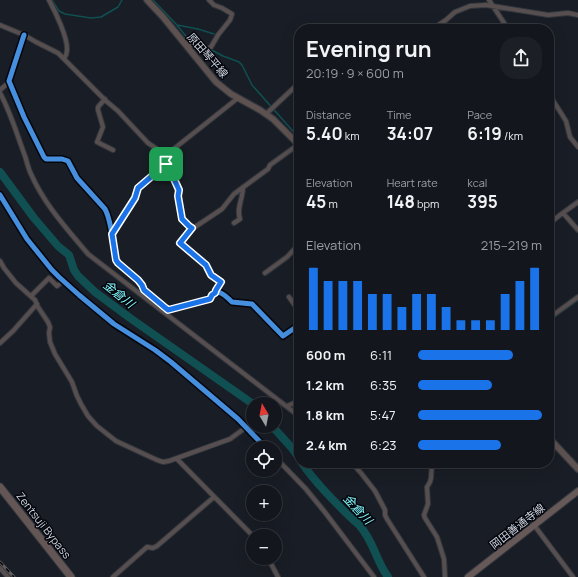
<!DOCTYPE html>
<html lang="en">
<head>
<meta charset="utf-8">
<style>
  body { margin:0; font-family:Manrope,"Noto Sans JP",sans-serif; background:#1c1f25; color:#f1f3f6; height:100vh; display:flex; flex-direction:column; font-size:15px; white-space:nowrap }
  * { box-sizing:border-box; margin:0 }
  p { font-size:13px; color:#9d9fa3 }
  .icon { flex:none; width:22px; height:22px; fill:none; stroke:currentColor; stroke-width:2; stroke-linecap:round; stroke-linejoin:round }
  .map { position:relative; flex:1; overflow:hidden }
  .details { position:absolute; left:294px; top:24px; width:260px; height:444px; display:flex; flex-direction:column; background:#13161c; border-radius:16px; box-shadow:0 4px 16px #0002,0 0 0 1px #32353b }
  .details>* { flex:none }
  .needle { width:26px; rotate:350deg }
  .controls { position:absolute; left:246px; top:397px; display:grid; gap:8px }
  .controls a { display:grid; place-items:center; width:36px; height:36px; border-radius:50%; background:#13161c; box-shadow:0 4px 16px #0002,0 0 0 1px #32353b; font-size:20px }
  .pin { position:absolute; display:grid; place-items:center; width:34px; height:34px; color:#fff; margin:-17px; border-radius:8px; box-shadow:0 2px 6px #0006 }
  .round { display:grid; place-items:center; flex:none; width:42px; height:42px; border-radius:16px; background:#1c1f25 }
  .summary { display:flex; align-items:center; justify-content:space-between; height:68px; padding:0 12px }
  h1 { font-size:22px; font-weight:700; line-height:30px }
  .metrics { display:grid; grid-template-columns:repeat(3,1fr); gap:6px; height:68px; padding:4px 12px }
  .metrics div { display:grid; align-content:center }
  .metrics b { font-size:17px; font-weight:700 }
  .metrics small { font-size:11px; font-weight:400 }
  .metrics p { font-size:11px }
  .chart { height:112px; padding:8px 12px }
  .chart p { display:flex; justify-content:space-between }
  .chart svg { width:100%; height:72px; margin-top:4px; stroke:#1a73e8; stroke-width:6 }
  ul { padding:0 12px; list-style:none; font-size:13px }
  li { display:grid; grid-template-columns:64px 48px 1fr; align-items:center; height:30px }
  li i { height:10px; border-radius:5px; background:#1a73e8 }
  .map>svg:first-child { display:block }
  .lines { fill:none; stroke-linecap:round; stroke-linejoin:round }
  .stream { stroke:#104f52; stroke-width:1.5 }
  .river { stroke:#104f52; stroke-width:8 }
  .street-casing { stroke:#33373e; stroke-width:6 }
  .secondary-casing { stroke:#33373e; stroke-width:8 }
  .primary-casing { stroke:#33373e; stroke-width:8 }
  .highway-casing { stroke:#33373e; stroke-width:9 }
  .street { stroke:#574f4f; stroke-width:4 }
  .secondary { stroke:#5e5250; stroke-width:5.5 }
  .primary { stroke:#665958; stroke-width:6 }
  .highway { stroke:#635655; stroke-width:7 }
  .rail-casing { stroke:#605c5e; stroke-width:3 }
  .rail { stroke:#04060c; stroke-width:1.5; stroke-dasharray:4.5; stroke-linecap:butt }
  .cycleway-casing { stroke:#04060c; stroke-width:8 }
  .cycleway { stroke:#468fdf; stroke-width:5 }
  .route-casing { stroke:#fff; stroke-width:8 }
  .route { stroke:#1a73e8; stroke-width:5 }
  .labels { text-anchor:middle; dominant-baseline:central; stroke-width:3; stroke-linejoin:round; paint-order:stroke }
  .street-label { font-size:11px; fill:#ced4e0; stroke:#04060c }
  .water-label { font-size:12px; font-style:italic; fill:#81fafe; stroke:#04060c }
</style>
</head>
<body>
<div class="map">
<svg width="578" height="577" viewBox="0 0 578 577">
  <rect width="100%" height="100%" fill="#191d25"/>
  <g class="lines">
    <path class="stream" d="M52 0 59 11 65 14 91 18 101 17 118 7 122 0
      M153 0 176 24 189 40 195 43 204 46 223 56 239 62 242 65 252 85 299 138
      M177 25 198 29 214 34
      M549 322 552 319 578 300"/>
    <path class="river" d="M0 172 34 218 58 246 69 255 74 270 78 276 95 292 130 318 253 404
      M272 426 291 447 299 458
      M302 463C315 482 331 498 347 514 351 518 356 522 360 526 374 542 376 561 388 577"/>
    <defs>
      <path id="street" d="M49 0C55 11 68 38 67 50 67 53 66 56 64 59
        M489 0 508 29
        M0 25 24 35 36 42 58 53 105 100 118 111 148 143 166 155
        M381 29 437 26 446 20 455 12 470 6 486 5 548 15 568 13 578 15
        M24 35 9 81 24 117 44 157 46 159H62L68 161 77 178 105 209C112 222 113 245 116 260L118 263 138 280 142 285 144 290 168 310 210 299C216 286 225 295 232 302L252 304 283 336 299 325
        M185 43 206 50 211 47 218 35 230 20 232 14 222 8 214 5 209 0
        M0 90 7 84 9 81
        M0 93C11 113 17 135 25 156 27 162 28 168 31 174 44 204 67 229 88 254L299 416
        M549 94 566 121 570 137 578 147
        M105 99 98 107V110L103 127 97 142 113 150
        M266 114 299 83
        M166 155V164L174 178 179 190 178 196 182 219 189 227 192 229 222 209 234 194 268 169 270 165 299 144
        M166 155 238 98
        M0 195 27 239 52 270 59 277 79 295 114 324 155 350 171 362 238 419 266 448
        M563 213 578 230
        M234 223 240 219C236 208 243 199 243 187
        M549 224 560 215 578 202
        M192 229 180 243 206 265 211 275 221 282 215 293
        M112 233 135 198 138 189 166 164
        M0 261 4 268 16 283 35 300 38 307 48 322 50 327 49 333 50 342 55 354 72 382 77 396 81 404 88 416 97 426 116 441 157 460 163 462 169 461 230 439 245 428
        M265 273 287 257 299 244
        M31 296 49 278 57 286 63 281
        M289 297 299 311
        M549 318 578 297
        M0 343 13 331 37 304
        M287 406 299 401
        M275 457 305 488 324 511 374 577
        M177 459 253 536
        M352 463 361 473 375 491 385 510V515L387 519 424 577
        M432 463 431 478 430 482 427 487 428 504 424 515 425 518 437 537 444 559 445 577
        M357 468 367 463
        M534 525 573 577
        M268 558 278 577
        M0 568 8 577
        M113 577 147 547 153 548 157 546 214 497"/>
      <path id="secondary" d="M147 0 163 17 216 82 231 94 260 110 273 119 299 145
        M549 438 578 469"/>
      <path id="primary" d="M468 577 578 491"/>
      <path id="highway" d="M0 487 71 577"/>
    </defs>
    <use href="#street" class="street-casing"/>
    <use href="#secondary" class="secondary-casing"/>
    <use href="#primary" class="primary-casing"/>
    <use href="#highway" class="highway-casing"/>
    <use href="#street" class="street"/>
    <use href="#secondary" class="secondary"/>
    <use href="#primary" class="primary"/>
    <use href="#highway" class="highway"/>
    <defs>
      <path id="rail" d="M0 562 14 577"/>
    </defs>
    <use href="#rail" class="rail-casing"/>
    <use href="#rail" class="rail"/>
    <defs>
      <path id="cycleway" d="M24 35 9 81 24 117 44 157 46 159H62L68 161 77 178 105 209C112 222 113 245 116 260L118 263 138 280 142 285 144 290 168 310 210 299C216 286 225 295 232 302L252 304 283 336 299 325
        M0 195 27 239 52 270 59 277 79 295 114 324 155 350 171 362 238 419 266 448"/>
    </defs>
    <use href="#cycleway" class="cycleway-casing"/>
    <use href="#cycleway" class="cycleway"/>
  </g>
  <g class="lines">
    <defs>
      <path id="route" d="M166 164 170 170 179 190 178 196 182 219 189 226 192 228 180 243 206 265 211 275 221 282 216 290 215 293 212 295 210 299 168 310 144 290 142 285 138 280 118 263 116 260 112 234 135 198 138 188Z"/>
    </defs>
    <use href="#route" class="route-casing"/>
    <use href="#route" class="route"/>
  </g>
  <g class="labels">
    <g class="street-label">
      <text transform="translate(208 55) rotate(49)">原田琴平線</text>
      <text transform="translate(44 525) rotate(52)">Zentsuji Bypass</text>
      <text transform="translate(517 526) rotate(-38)">岡田善通寺線</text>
    </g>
    <g class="water-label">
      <text transform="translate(119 294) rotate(39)">金倉川</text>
      <text transform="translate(358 509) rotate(47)">金倉川</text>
    </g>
  </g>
</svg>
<div class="controls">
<a><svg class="needle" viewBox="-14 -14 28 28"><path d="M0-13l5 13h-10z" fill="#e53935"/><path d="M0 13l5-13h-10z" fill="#9d9fa3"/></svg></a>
<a><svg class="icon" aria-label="locate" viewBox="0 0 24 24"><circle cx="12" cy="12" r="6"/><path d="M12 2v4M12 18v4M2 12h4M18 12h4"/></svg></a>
<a>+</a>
<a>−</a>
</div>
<div class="pin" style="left:166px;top:164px;background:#1e9e55"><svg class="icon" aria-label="arrive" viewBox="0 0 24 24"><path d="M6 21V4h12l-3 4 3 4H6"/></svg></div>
<section class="details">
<div class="summary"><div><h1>Evening run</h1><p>20:19 · 9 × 600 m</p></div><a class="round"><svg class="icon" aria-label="share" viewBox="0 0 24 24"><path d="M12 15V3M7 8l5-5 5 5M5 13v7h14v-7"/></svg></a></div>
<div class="metrics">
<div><p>Distance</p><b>5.40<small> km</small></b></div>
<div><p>Time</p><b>34:07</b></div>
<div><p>Pace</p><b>6:19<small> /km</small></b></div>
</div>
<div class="metrics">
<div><p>Elevation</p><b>45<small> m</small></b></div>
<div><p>Heart rate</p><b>148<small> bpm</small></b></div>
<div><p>kcal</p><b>395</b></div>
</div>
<div class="chart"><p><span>Elevation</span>215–219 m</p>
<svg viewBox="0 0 160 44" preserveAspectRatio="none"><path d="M5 44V6M15 44V14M25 44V14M35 44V14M45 44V22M55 44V22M65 44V30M75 44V22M85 44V22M95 44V30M105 44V38M115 44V38M125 44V38M135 44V22M145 44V14M155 44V6"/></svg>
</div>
<ul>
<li><b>600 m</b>6:11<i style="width:77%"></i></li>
<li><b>1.2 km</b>6:35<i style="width:60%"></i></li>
<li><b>1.8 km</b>5:47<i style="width:100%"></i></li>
<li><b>2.4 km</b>6:23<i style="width:67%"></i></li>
</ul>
</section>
</div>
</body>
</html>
